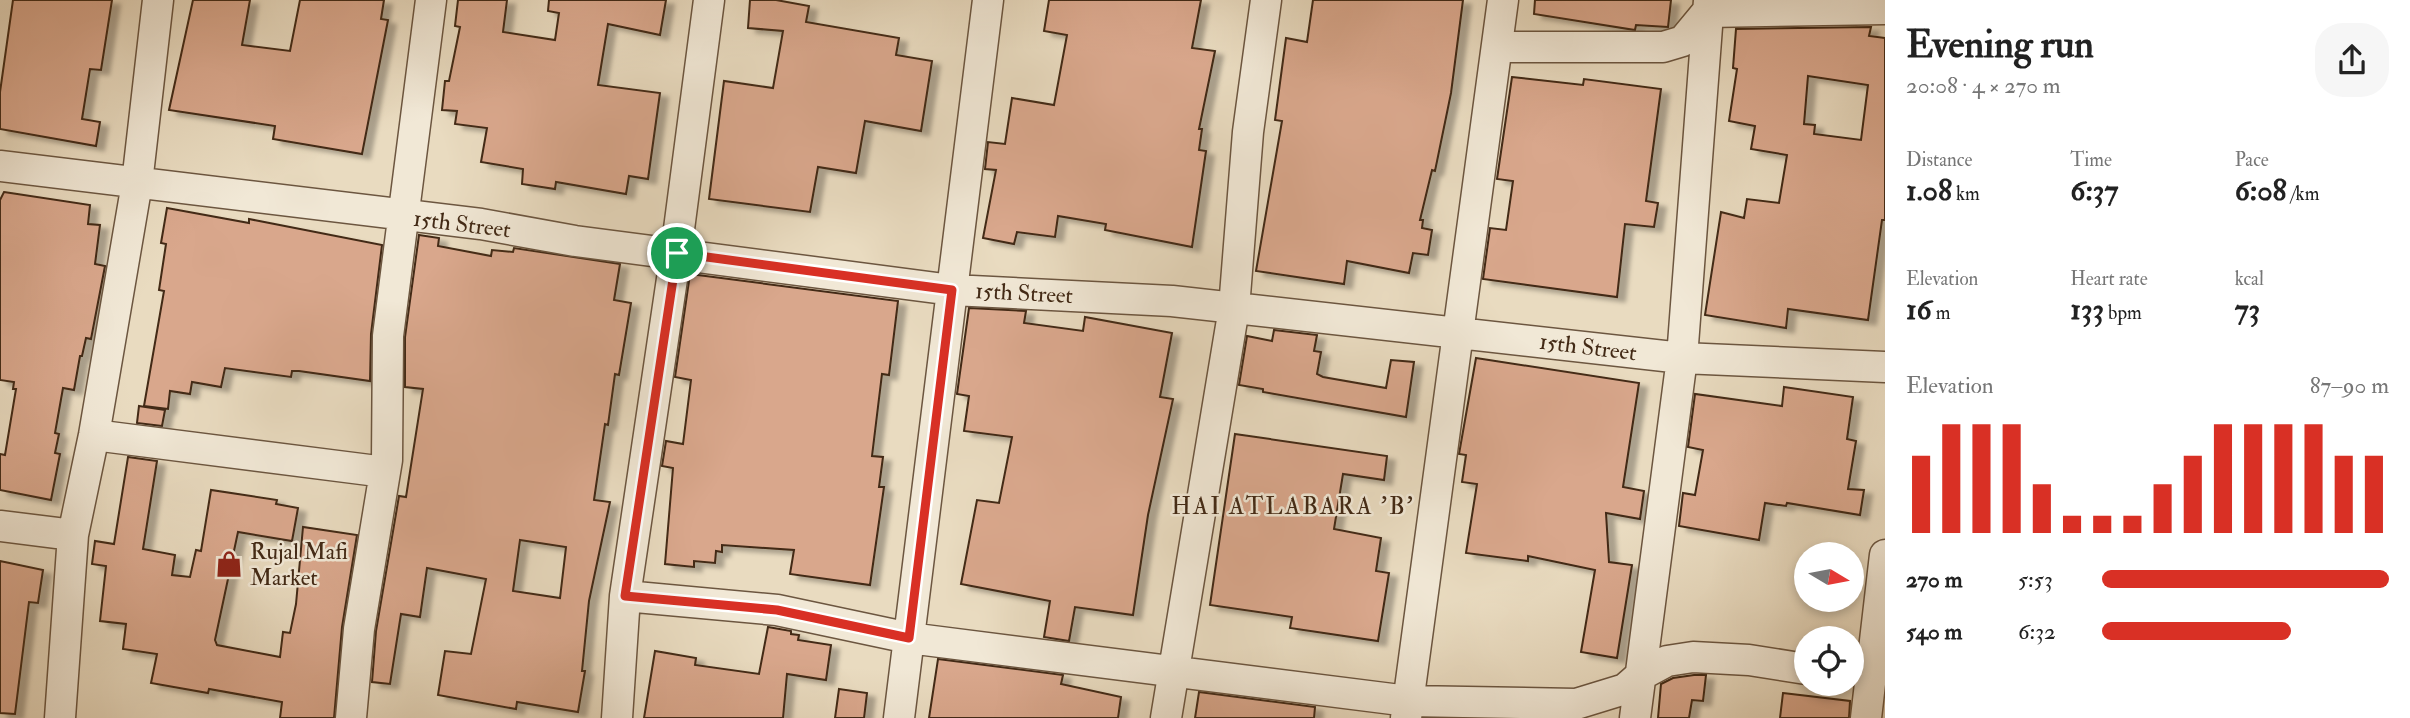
<!DOCTYPE html>
<html lang="en">
<head>
<meta charset="utf-8">
<style>
  body { margin:0; font-family:"IM FELL Double Pica",serif; background:#f6f6f6; color:#222; height:100vh; display:flex; flex-direction:column; font-size:26px; white-space:nowrap }
  * { box-sizing:border-box; margin:0 }
  p { font-size:23px; color:#767676 }
  .icon { flex:none; width:38px; height:38px; fill:none; stroke:currentColor; stroke-width:2; stroke-linecap:round; stroke-linejoin:round }
  .map { position:relative; flex:1; overflow:hidden }
  .side { display:flex; flex-direction:column; background:#fff; width:525px }
  .side>* { flex:none }
  .needle { width:46px; rotate:100deg }
  .controls { position:absolute; left:1794px; top:542px; display:grid; gap:14px }
  .controls a { display:grid; place-items:center; width:70px; height:70px; border-radius:50%; background:#fff; box-shadow:0 4px 10px #0003; font-size:35px }
  .pin { position:absolute; display:grid; place-items:center; width:60px; height:60px; color:#fff; margin:-30px; border:4px solid #fff; border-radius:50%; box-shadow:0 2px 7px #0007 }
  .round { display:grid; place-items:center; flex:none; width:74px; height:74px; border-radius:28px; background:#f6f6f6 }
  .head { display:flex; align-items:center; justify-content:space-between; height:119px; padding:0 21px }
  h1 { font-size:38px; font-weight:800; line-height:52px }
  .stats { display:grid; grid-template-columns:repeat(3,1fr); gap:10px; height:119px; padding:7px 21px }
  .stats div { display:grid; align-content:center }
  .stats b { font-size:30px; font-weight:800 }
  .stats small { font-size:19px; font-weight:400 }
  .stats p { font-size:19px }
  .chart { height:196px; padding:14px 21px }
  .chart p { display:flex; justify-content:space-between }
  .chart svg { width:100%; height:126px; margin-top:7px; stroke:#d93025; stroke-width:6 }
  ul { padding:0 21px; list-style:none; font-size:23px }
  li { display:grid; grid-template-columns:112px 84px 1fr; align-items:center; height:52px }
  li i { height:18px; border-radius:9px; background:#d93025 }
  main { display:flex; flex:1; min-height:0 }
  .map>svg:first-child { display:block }
  .building { fill:#d9a78c; stroke:#422915; stroke-width:2; fill-rule:evenodd; filter:url(#shadow) }
  .lines { fill:none; stroke-linecap:round; stroke-linejoin:round }
  .minor-casing { stroke:#6c5640; stroke-width:33 }
  .minor { stroke:#f1e8d6; stroke-width:30 }
  .route-casing { stroke:#fff; stroke-width:14 }
  .route { stroke:#d93025; stroke-width:9 }
  .labels { text-anchor:middle; dominant-baseline:central; stroke-width:5; stroke-linejoin:round; paint-order:stroke }
  .street-label { font-size:23px; fill:#422915; stroke:#f1e8d6 }
  .poi-label { font-size:23px; fill:#422915; stroke:#f1e8d6; text-anchor:start }
  .neighbourhood-label { font-size:24px; letter-spacing:2px; fill:#422915; stroke:#f1e8d6 }
</style>
</head>
<body>
<main>
<div class="map">
<svg width="1885" height="718" viewBox="0 0 1885 718">
  <defs>
    <filter id="shadow"><feDropShadow dx="8" dy="4.5" stdDeviation="2" flood-color="#0004"/></filter>
  </defs>
  <rect width="100%" height="100%" fill="#e9dbc0"/>
  <filter id="stains"><feTurbulence type="fractalNoise" baseFrequency=".00286" numOctaves="4"/><feColorMatrix values="0 0 0 0 .2 0 0 0 0 .09 0 0 0 0 .02 0 0 0 .5 -.17"/></filter>
  <radialGradient id="worn" r=".72"><stop offset=".6" stop-color="#630" stop-opacity="0"/><stop offset="1" stop-color="#630" stop-opacity=".3"/></radialGradient>
  <path class="building" d="M13 0H112L101 70 90 69 82 119 100 122 96 146 0 129V92Z
    M193 0H250L242 45 290 51 300 0H384L381 19 388 20 362 154 273 139 275 126 169 110Z
    M458 0H507L503 32 555 40 559 13 548 11 549 0H666L660 35 608 24 598 85 660 93 648 179 629 176 626 194 556 182 555 189 522 184 523 169 481 162 487 128 455 124 457 111 442 110 445 81H449L460 27 455 26Z
    M750 0H776L809 6 806 22 899 38 896 55 932 61 921 131 865 121 856 173 818 167 810 212 709 199 724 81 773 88 783 31 748 28Z
    M1049 0H1201L1192 48 1215 51 1199 129H1202L1199 150 1206 151 1192 247 1105 230 1106 224 1058 216 1055 237 1017 232 1014 244 983 238 996 170 985 169 988 142 1005 144 1012 98 1054 105 1067 35 1044 31Z
    M1313 0H1463L1451 93 1435 171 1432 170 1420 220H1423L1422 228 1432 230 1428 255 1413 253 1409 273 1347 261 1344 284 1256 271 1282 121 1275 120 1286 38 1307 42Z
    M1535 0H1671L1668 27 1636 25 1635 30 1534 14Z
    M1871 27 1869 36 1885 38V220H1882L1868 320 1788 309 1786 328 1705 315 1721 212 1744 218 1747 199 1779 203 1787 155 1751 149 1755 126 1729 121 1737 69 1733 68 1736 29ZM1808 76 1868 85 1861 140 1814 134 1815 125 1804 124Z
    M1512 77 1583 85 1584 79 1661 89 1646 201 1658 203 1654 227 1625 224 1617 297 1483 279 1490 228 1506 230 1513 181 1497 179Z
    M4 192 90 205 88 224 100 225 95 264 105 266 91 339 86 338 82 356H80L74 390 63 388 55 433 59 434 55 453 60 454 51 500 0 490V454L5 455 16 389H13L14 382 0 380V200Z
    M167 208 249 223V219L382 245 371 334 370 381 299 371H292L291 377 225 368 221 387 192 382 190 394 170 391 168 409 144 406 164 291 159 290 166 244 161 243Z
    M419 235 439 238 438 246 491 256 492 250 513 252 514 248 620 264 614 300 631 303 619 375 615 374 608 425 605 424 594 500 610 502 589 601 582 671H585L578 712 517 702 516 709 438 695 445 651 471 654 486 579 427 568 420 617 401 614 390 684 372 682 376 631 399 496 406 497 423 389 405 387V337ZM520 540 566 547 560 598 513 591Z
    M690 274 898 301 889 375 882 374 872 456 883 457 879 487H884L870 585 790 574 794 550 722 545V552L716 551 715 563 694 561V567L665 564 673 468 662 466 666 441 683 444 691 380 675 377Z
    M969 308 1026 311 1024 323 1083 331 1085 317 1172 333 1160 397 1173 399 1148 515 1133 615 1075 607 1069 641 1044 637 1050 601 961 584 977 500 999 503 1012 437 964 431 969 396 957 394Z
    M1274 330 1317 335 1314 351 1321 352 1317 374 1323 377 1386 388 1391 360 1414 362 1406 417 1263 392V389L1239 385 1247 336 1272 341Z
    M1476 358 1639 383 1623 487 1644 491 1640 519 1606 513 1609 562 1632 565 1617 658 1581 652 1595 570 1528 556V561L1466 553 1477 484 1462 482 1466 455 1459 454Z
    M1784 387 1853 397 1847 439 1856 441 1848 489 1864 490 1860 515 1787 503 1786 506 1765 503 1759 540 1679 526 1683 493 1695 495 1703 450 1688 447 1695 394 1782 406Z
    M139 406 165 410 162 426 137 423Z
    M1235 434 1387 456 1384 480 1343 474 1334 529 1381 538 1376 571 1389 573 1378 641 1290 628 1292 617 1210 605Z
    M128 457 157 461 143 549 175 555 172 575 190 577 196 550 201 551 211 490 277 500 276 504 298 508 292 541 238 532 215 640 217 645 280 657 283 632 290 633 296 604 303 527 357 535 342 627 334 718H280L282 702 209 689 208 693 151 683 157 654 123 649 126 624 100 621 106 566 92 564 95 541 114 544Z
    M0 561 43 570 38 603 29 602 15 714 0 713Z
    M768 627 791 631V634L799 635 798 640 831 645 826 680 787 674 783 718H644L655 651 696 658 695 665 759 674Z
    M938 659 1063 675 1061 684 1121 697 1118 718H929Z
    M1694 675H1706L1703 701 1692 700 1689 718H1658L1661 684 1673 678Z
    M839 689 867 693 864 718H835Z
    M1199 692 1315 707 1314 718H1195Z
    M1783 693 1850 701 1849 718H1780Z"/>
  <g class="lines">
    <defs>
      <path id="minor" d="M1498 47H1663L1683 41 1707 12 1885 9
        M0 166 481 224 575 241 952 290 1172 301 1682 358 1885 367
        M94 435 385 472
        M0 526 73 535
        M625 596 777 610 909 638 1408 701 1576 704 1625 689 1641 675 1667 661 1693 657 1749 660 1806 669
        M60 718 73 535 94 435 137 183 158 0
        M351 718 359 629 387 460 388 336 431 0
        M617 718 625 596 676 252 709 0
        M899 718 988 0
        M1166 718 1234 308 1248 132 1266 0
        M1406 718 1503 0
        M1635 718 1682 358 1709 0
        M1866 718 1885 555"/>
    </defs>
    <use href="#minor" class="minor-casing"/>
    <use href="#minor" class="minor"/>
  </g>
  <g class="lines">
    <defs>
      <path id="route" d="M677 253 952 290 909 638 777 610 625 596Z"/>
    </defs>
    <use href="#route" class="route-casing"/>
    <use href="#route" class="route"/>
  </g>
  <defs>
    <symbol id="shop-bare" viewBox="-9 -9 18 18"><path d="M-5-2.5h2.3a2.7 3.5 0 0 1 5.4 0H5L5.5 6h-11ZM-1.5-2.5h3a1.5 2.3 0 0 0-3 0Z" fill="#8f2418" stroke="#f1e8d6" stroke-width="2.5" paint-order="stroke"/></symbol>
  </defs>
  <g fill-rule="evenodd">
    <use href="#shop-bare" x="210" y="545" width="38" height="38"/>
  </g>
  <g class="labels">
    <g class="street-label">
      <text transform="translate(462 224) rotate(7)">15th Street</text>
      <text transform="translate(1024 293) rotate(3)">15th Street</text>
      <text transform="translate(1588 347) rotate(7)">15th Street</text>
    </g>
    <g class="poi-label">
      <text x="250" y="551">Rujal Mafi<tspan x="250" dy="26">Market</tspan></text>
    </g>
    <g class="neighbourhood-label">
      <text x="1293" y="506">HAI ATLABARA 'B'</text>
    </g>
  </g>
  <rect width="100%" height="100%" filter="url(#stains)"/>
  <rect width="100%" height="100%" fill="url(#worn)"/>
</svg>
<div class="controls">
<a><svg class="needle" viewBox="-14 -14 28 28"><path d="M0-13l5 13h-10z" fill="#e53935"/><path d="M0 13l5-13h-10z" fill="#767676"/></svg></a>
<a><svg class="icon" aria-label="locate" viewBox="0 0 24 24"><circle cx="12" cy="12" r="6"/><path d="M12 2v4M12 18v4M2 12h4M18 12h4"/></svg></a>
</div>
<div class="pin" style="left:677px;top:253px;background:#1e9e55"><svg class="icon" aria-label="arrive" viewBox="0 0 24 24"><path d="M6 21V4h12l-3 4 3 4H6"/></svg></div>
</div>
<section class="side">
<div class="head"><div><h1>Evening run</h1><p>20:08 · 4 × 270 m</p></div><a class="round"><svg class="icon" aria-label="share" viewBox="0 0 24 24"><path d="M12 15V3M7 8l5-5 5 5M5 13v7h14v-7"/></svg></a></div>
<div class="stats">
<div><p>Distance</p><b>1.08<small> km</small></b></div>
<div><p>Time</p><b>6:37</b></div>
<div><p>Pace</p><b>6:08<small> /km</small></b></div>
</div>
<div class="stats">
<div><p>Elevation</p><b>16<small> m</small></b></div>
<div><p>Heart rate</p><b>133<small> bpm</small></b></div>
<div><p>kcal</p><b>73</b></div>
</div>
<div class="chart"><p><span>Elevation</span>87–90 m</p>
<svg viewBox="0 0 160 44" preserveAspectRatio="none"><path d="M5 44V17M15 44V6M25 44V6M35 44V6M45 44V27M55 44V38M65 44V38M75 44V38M85 44V27M95 44V17M105 44V6M115 44V6M125 44V6M135 44V6M145 44V17M155 44V17"/></svg>
</div>
<ul>
<li><b>270 m</b>5:53<i style="width:100%"></i></li>
<li><b>540 m</b>6:32<i style="width:66%"></i></li>
</ul>
</section>
</main>
</body>
</html>
